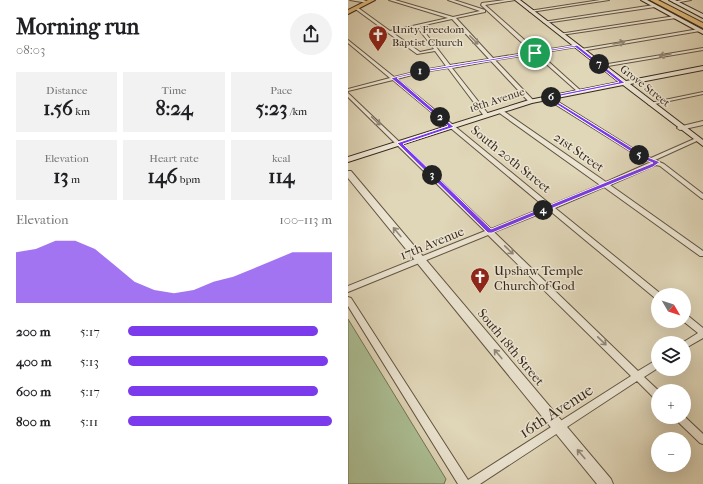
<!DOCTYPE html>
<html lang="en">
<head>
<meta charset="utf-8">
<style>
  body { margin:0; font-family:"IM FELL French Canon",serif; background:#f2f2f2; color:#202124; height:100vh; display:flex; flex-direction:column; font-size:15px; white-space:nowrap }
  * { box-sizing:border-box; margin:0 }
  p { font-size:13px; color:#757577 }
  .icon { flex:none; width:22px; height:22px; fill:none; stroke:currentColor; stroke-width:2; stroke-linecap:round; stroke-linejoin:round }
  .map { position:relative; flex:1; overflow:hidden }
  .sheet { display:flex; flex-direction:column; background:#fff; width:348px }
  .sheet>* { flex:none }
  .needle { width:26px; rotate:129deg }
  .fabs { position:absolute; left:303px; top:288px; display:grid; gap:8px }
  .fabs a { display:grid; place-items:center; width:40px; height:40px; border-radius:50%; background:#fff; box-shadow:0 4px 16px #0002; font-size:20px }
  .pin { position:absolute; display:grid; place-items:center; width:34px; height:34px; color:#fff; margin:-17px; border:2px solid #fff; border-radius:50%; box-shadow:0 1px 4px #0007 }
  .km { position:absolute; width:20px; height:20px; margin:-10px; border-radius:50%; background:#222; color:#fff; font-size:11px; line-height:20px; text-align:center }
  .round { display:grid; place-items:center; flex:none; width:42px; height:42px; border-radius:21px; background:#f2f2f2 }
  .head { display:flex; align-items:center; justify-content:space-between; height:68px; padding:0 16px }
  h1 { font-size:22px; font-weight:800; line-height:30px }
  .metrics { display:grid; grid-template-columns:repeat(3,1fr); gap:6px; height:68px; padding:4px 16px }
  .metrics div { display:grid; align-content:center; border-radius:0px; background:#f2f2f2; text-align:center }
  .metrics b { font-size:20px; font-weight:800 }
  .metrics small { font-size:11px; font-weight:400 }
  .metrics p { font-size:11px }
  .chart { height:112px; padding:8px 16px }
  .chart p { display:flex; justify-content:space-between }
  .chart svg { width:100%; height:72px; margin-top:4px; fill:#7c3aed; opacity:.7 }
  ul { padding:0 16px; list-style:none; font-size:13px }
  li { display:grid; grid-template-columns:64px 48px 1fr; align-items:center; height:30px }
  li i { height:10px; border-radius:5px; background:#7c3aed }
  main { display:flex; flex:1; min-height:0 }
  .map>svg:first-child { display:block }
  .green { fill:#acbf94; stroke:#727458 }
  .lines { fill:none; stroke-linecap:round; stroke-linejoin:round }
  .minor-casing { stroke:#615442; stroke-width:2 }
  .tertiary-casing { stroke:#615442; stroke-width:2 }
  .secondary-casing { stroke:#37281b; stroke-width:2 }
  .primary-casing { stroke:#37281b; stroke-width:2 }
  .motorway-casing { stroke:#37281b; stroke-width:2 }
  .minor { fill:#ebe4d1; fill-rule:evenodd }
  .tertiary { fill:#ebe4d1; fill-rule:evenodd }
  .secondary { fill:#ebe4d1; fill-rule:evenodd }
  .primary { fill:#e0bb7c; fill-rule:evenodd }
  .motorway { fill:#e0bb7c; fill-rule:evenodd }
  .oneway { stroke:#918676 }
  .route { fill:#7c3aed; stroke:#fff; fill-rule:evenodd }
  .labels { text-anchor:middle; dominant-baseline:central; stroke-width:3; stroke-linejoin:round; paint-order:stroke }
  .far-poi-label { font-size:11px; fill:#37281b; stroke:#ebe4d1; text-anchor:start }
  .far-street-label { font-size:11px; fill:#37281b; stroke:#ebe4d1 }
  .street-label { font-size:13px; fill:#37281b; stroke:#ebe4d1 }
  .poi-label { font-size:13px; fill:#37281b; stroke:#ebe4d1; text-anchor:start }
  .near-street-label { font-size:16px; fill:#37281b; stroke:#ebe4d1 }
</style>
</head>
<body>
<main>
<section class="sheet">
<div class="head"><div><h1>Morning run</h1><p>08:03</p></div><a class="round"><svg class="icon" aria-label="share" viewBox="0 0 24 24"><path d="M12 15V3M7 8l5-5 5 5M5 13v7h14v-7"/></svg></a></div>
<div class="metrics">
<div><p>Distance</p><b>1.56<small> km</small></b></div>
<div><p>Time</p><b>8:24</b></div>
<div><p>Pace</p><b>5:23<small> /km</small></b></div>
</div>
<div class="metrics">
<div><p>Elevation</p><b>13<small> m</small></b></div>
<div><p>Heart rate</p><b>146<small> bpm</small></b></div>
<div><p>kcal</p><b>114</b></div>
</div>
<div class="chart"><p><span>Elevation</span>100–113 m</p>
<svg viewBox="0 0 160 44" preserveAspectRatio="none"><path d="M0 44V13L10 11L20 6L30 6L40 11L50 21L60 31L70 36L80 38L90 36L100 31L110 28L120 23L130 18L140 13L150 13L160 13V44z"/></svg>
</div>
<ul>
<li><b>200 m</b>5:17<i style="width:93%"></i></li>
<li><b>400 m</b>5:13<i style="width:98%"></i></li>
<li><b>600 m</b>5:17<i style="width:93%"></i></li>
<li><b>800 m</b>5:11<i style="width:100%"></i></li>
</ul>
</section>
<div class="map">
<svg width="355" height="484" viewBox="0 0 355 484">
  <rect width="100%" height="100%" fill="#e0d6b8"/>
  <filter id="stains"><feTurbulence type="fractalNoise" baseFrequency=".005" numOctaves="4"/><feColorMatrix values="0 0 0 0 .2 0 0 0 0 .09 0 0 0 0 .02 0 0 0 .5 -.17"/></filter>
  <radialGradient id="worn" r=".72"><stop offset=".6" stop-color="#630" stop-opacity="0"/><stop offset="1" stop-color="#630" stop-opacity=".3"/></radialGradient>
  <path class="green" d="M0 319 98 479 96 484H0Z"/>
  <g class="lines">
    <defs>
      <path id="minor" d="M41 0H47L105 17 132 11 100 0H106L137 10V12L108 18 145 58 184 52 133 5 134 3 157 0H167L137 5 189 51 229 45V47H228L191 53 232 90V92H230L187 54 147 60 185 100V102H181L143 61 104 68 141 115 138 117 136 116 100 68 75 72 49 79 203 205 252 185 150 112V110H154L258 182 303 162 293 158 197 98V96H201L297 156 303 158 346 139 348 138 351 140 307 160 316 164 355 194V199L353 198 312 166 308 165 262 185 355 251V256H352L256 187 207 208 313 294V295H310V299L307 298 201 210 146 232 290 371 310 359V368L296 377 311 391H310V400L307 399 289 381 132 484H110L0 306V297L3 298 120 480 283 376 140 235 0 292V286L137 231 0 97V93L143 229 197 207 45 80 0 91V89L42 78 0 43V40L46 77 75 70 98 66 87 51 69 54 6 8 9 7 42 31 100 18ZM104 19 141 59 102 65 72 26ZM69 27 86 49 72 52 45 33Z
        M252 0H261L183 12 181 11Z
        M334 0H343L327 3 325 2Z
        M306 5 307 7 197 23 195 22Z
        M327 16 329 17 328 18 213 35 211 34Z
        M351 29 353 30 352 31 233 51 231 50 233 49Z
        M355 48V50L254 67 252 66 254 65Z
        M355 92V94L302 105 300 104 302 103Z
        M355 121V125L332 130 329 128 330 127Z
        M336 314 339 315 355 328V338L336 349V343H334L350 333 335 321Z
        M336 416 355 434V444L352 443 328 420 326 417H336Z"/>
      <path id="tertiary" d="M2 0H15L22 2 20 3Z
        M0 171H3L263 479 265 484H249L0 178Z"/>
      <path id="secondary" d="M167 0H172L278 81 355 66V70L282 84 355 140V146L275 85 184 103 0 162V157L181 100 271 82Z
        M293 0H299L355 30V34Z
        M321 0H327L355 14V18Z"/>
      <path id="primary" d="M20 0H27L0 14V10Z"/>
      <path id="motorway" d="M302 0H310L355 23V28Z"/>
    </defs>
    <use href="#minor" class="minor-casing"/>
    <use href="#tertiary" class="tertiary-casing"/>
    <use href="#secondary" class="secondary-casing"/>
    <use href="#primary" class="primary-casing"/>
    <use href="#motorway" class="motorway-casing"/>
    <use href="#minor" class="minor"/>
    <use href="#tertiary" class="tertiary"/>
    <use href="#secondary" class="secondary"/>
    <use href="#primary" class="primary"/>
    <use href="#motorway" class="motorway"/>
  </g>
  <defs><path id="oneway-shaft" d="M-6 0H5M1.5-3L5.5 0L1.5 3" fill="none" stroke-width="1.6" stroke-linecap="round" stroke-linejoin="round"/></defs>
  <g class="oneway">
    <use href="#oneway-shaft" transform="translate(126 40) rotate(46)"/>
    <use href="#oneway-shaft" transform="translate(271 43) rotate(-10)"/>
    <use href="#oneway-shaft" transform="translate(317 55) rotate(170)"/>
    <use href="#oneway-shaft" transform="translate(28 121) rotate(44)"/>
    <use href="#oneway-shaft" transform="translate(49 232) rotate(-130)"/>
    <use href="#oneway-shaft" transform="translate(161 250) rotate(44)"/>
    <use href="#oneway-shaft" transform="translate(254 341) rotate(44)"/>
    <use href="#oneway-shaft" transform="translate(150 354) rotate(-130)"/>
    <use href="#oneway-shaft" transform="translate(233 454) rotate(-130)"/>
  </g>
  <path class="route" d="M229 45 277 83 203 98 297 156 312 162 305 167 144 233H140L49 143 100 126 43 78 75 70ZM227 47 271 82 197 97 293 158 305 163 143 229 55 144 106 127 49 78 75 72Z"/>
  <defs>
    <symbol id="church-pin" viewBox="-11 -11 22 30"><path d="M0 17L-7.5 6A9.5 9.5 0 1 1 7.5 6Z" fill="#8f2418" stroke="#ebe4d1"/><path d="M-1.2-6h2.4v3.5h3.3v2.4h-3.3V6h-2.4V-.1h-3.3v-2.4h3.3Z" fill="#fff"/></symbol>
  </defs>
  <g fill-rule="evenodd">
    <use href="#church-pin" x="19" y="24" width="22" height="30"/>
    <use href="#church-pin" x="121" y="266" width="22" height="30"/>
  </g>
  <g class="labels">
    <g class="far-poi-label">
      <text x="44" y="29">Unity Freedom<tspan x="44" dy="13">Baptist Church</tspan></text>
    </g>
    <g class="far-street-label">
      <text transform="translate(297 86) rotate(38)">Grove Street</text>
      <text transform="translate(149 100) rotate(-18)">18th Avenue</text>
    </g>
    <g class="street-label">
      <text transform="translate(231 152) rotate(35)">21st Street</text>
      <text transform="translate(163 159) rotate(39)">South 20th Street</text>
      <text transform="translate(84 243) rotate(-22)">17th Avenue</text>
      <text transform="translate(163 347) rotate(50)">South 18th Street</text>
    </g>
    <g class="poi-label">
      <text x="146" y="270">Upshaw Temple<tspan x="146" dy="15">Church of God</tspan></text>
    </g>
    <g class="near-street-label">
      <text transform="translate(208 411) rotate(-33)">16th Avenue</text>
    </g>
  </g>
  <rect width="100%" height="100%" filter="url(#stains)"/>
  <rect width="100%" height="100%" fill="url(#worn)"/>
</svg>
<div class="fabs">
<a><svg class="needle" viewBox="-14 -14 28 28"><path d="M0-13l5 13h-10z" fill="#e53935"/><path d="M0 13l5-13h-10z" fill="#757577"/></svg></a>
<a><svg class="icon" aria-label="layers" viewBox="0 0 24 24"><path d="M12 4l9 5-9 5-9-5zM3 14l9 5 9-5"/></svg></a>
<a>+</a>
<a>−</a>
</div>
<div class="pin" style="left:187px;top:53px;background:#1e9e55"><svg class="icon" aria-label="arrive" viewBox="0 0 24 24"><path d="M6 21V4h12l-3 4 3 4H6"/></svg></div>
<b class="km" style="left:72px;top:71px">1</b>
<b class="km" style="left:92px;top:117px">2</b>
<b class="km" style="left:84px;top:175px">3</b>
<b class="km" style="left:195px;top:210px">4</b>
<b class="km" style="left:291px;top:155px">5</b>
<b class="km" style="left:203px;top:97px">6</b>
<b class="km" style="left:251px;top:64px">7</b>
</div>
</main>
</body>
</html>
